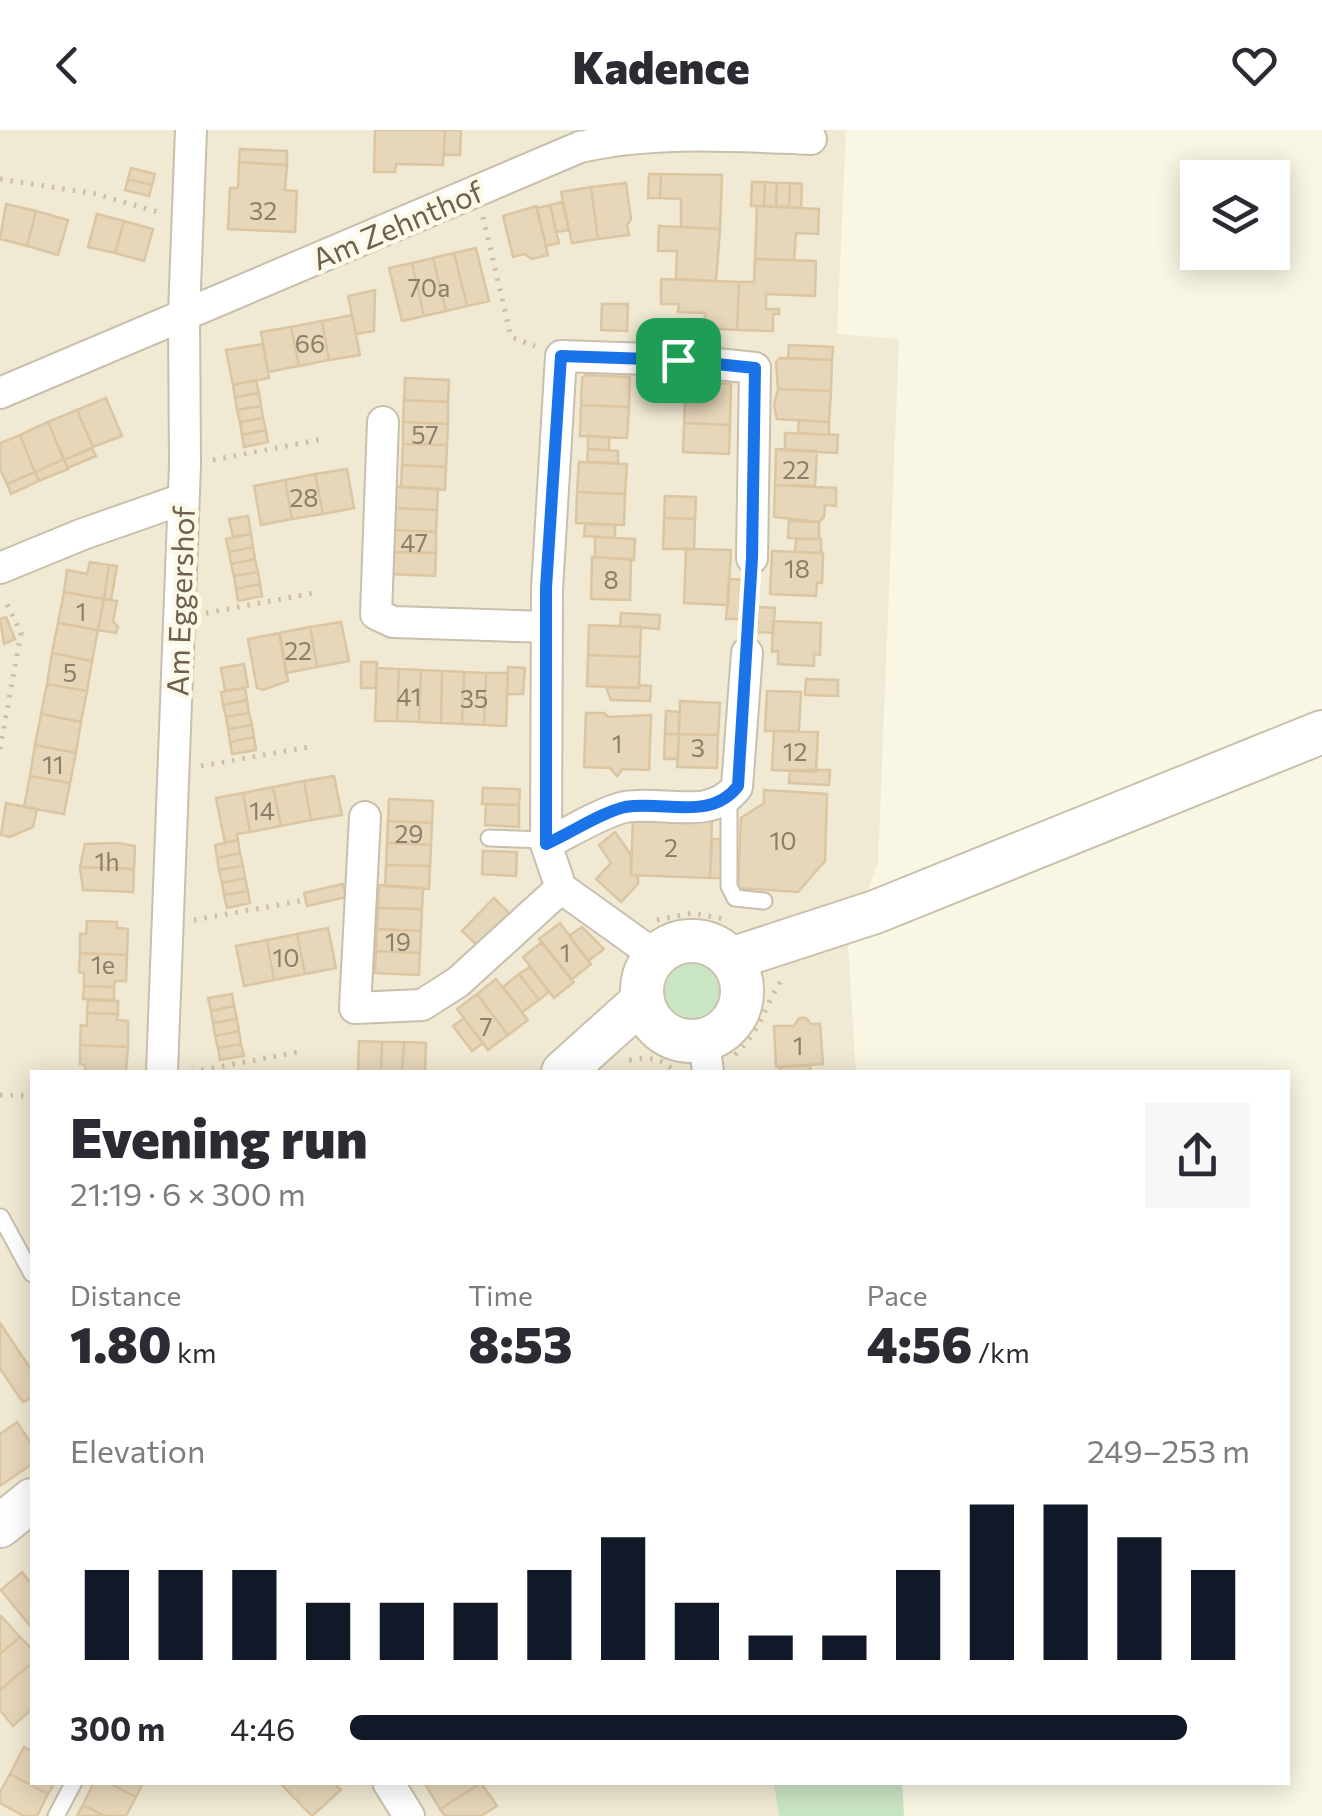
<!DOCTYPE html>
<html lang="en">
<head>
<meta charset="utf-8">
<style>
  body { margin:0; font-family:Commissioner,sans-serif; background:#f7f7f7; color:#2b2b33; height:100vh; display:flex; flex-direction:column; font-size:38px; white-space:nowrap }
  * { box-sizing:border-box; margin:0 }
  p { font-size:32px; color:#7c7c81 }
  .icon { flex:none; width:55px; height:55px; fill:none; stroke:currentColor; stroke-width:2; stroke-linecap:round; stroke-linejoin:round }
  .map { position:relative; flex:1; overflow:hidden }
  .sheet { position:absolute; left:30px; top:940px; width:1260px; height:715px; display:flex; flex-direction:column; background:#fff; border-radius:0px; box-shadow:0 5px 25px #0003 }
  .sheet>* { flex:none }
  .controls { position:absolute; left:1180px; top:30px; display:grid; gap:20px }
  .controls a { display:grid; place-items:center; width:110px; height:110px; border-radius:0px; background:#fff; box-shadow:0 5px 25px #0003; font-size:50px }
  .pin { position:absolute; display:grid; place-items:center; width:85px; height:85px; color:#fff; margin:-42px; border-radius:20px; box-shadow:0 5px 15px #0006 }
  .round { display:grid; place-items:center; flex:none; width:105px; height:105px; border-radius:0px; background:#f7f7f7 }
  .overview { display:flex; align-items:center; justify-content:space-between; height:170px; padding:0 40px }
  h1 { font-size:55px; font-weight:800; line-height:75px }
  .figures { display:grid; grid-template-columns:repeat(3,1fr); gap:15px; height:170px; padding:10px 40px }
  .figures div { display:grid; align-content:center }
  .figures b { font-size:50px; font-weight:800 }
  .figures small { font-size:28px; font-weight:400 }
  .figures p { font-size:28px }
  .chart { height:280px; padding:20px 40px }
  .chart p { display:flex; justify-content:space-between }
  .chart svg { width:100%; height:180px; margin-top:10px; stroke:#111827; stroke-width:6 }
  ul { padding:0 40px; list-style:none; font-size:32px }
  li { display:grid; grid-template-columns:160px 120px 1fr; align-items:center; height:75px }
  li i { height:25px; border-radius:12px; background:#111827 }
  header { display:flex; justify-content:space-between; align-items:center; height:130px; padding:0 40px; background:#fff; font-size:45px; font-weight:800 }
  .map>svg:first-child { display:block }
  .residential { fill:#f0e9d3 }
  .green { fill:#cae5c4 }
  .building { fill:#e6d6ba; stroke:#dcc5a1; stroke-width:2.5 }
  .lines { fill:none; stroke-linecap:round; stroke-linejoin:round }
  .lane-casing { stroke:#c8bfac; stroke-width:19 }
  .street-casing { stroke:#c8bfac; stroke-width:34 }
  .secondary-casing { stroke:#cbc0ab; stroke-width:46 }
  .path { stroke:#cfbea2; stroke-width:5; stroke-dasharray:2.5 8; stroke-linecap:butt }
  .lane { stroke:#fff; stroke-width:15 }
  .street { stroke:#fff; stroke-width:30 }
  .secondary { stroke:#fff; stroke-width:42 }
  .route-casing { stroke:#fff; stroke-width:20 }
  .route { stroke:#1a73e8; stroke-width:12 }
  .labels { text-anchor:middle; dominant-baseline:central; stroke-width:9; stroke-linejoin:round; paint-order:stroke }
  .number-label { font-size:25px; fill:#8c7e68 }
  .street-label { font-size:30px; fill:#6e604d; stroke:#fcf9e9 }
</style>
</head>
<body>
<header><svg class="icon" aria-label="back" viewBox="0 0 24 24"><path d="M15 5l-7 7 7 7"/></svg>Kadence<svg class="icon" aria-label="heart" viewBox="0 0 24 24"><path d="M12 20l-8-8c-3-5 5-10 8-4 3-6 11-1 8 4z"/></svg></header>
<div class="map">
<svg width="1322" height="1686" viewBox="0 0 1322 1686">
  <rect width="100%" height="100%" fill="#f9f6e4"/>
  <path class="residential" d="M0 0H846L837 204 899 209 878 732 848 816 856 942H32V1652H902L904 1686H0Z"/>
  <path class="green" d="M665 861a28 28 0 1 1 56 0a28 28 0 1 1-56 0Z
    M774 1653H902L904 1686H779Z"/>
  <path class="building" d="M375 0H445L443 35 396 34 395 42H374Z
    M445 0H461L460 25H444Z
    M240 19 287 21V35L239 32Z
    M239 32 287 35 285 60 297 61 295 102 228 99 230 58H238Z
    M131 38 155 44 152 55 128 49Z
    M649 44H661L660 68H648Z
    M661 44 722 45 720 99 681 97V69L660 68Z
    M128 49 152 55 149 66 125 60Z
    M752 52H765L764 76H751Z
    M765 52 777 53 776 77 764 76Z
    M626 53 631 89 627 95 629 105 598 109 591 57Z
    M777 53H790L789 77H776Z
    M790 53 802 54 801 78 789 77Z
    M591 57 598 109 572 113 561 62Z
    M562 72 569 100 556 102 550 75Z
    M6 74 36 81 27 116 0 109Z
    M550 75 559 113 546 116 537 78Z
    M536 76 548 125 532 129 524 124 513 127 503 86Z
    M757 76 819 79 818 104 796 103 794 130 755 129Z
    M36 81 68 90 58 125 27 116Z
    M97 84 124 91 115 123 88 117Z
    M124 91 153 99 144 131 115 123Z
    M659 96 720 99 716 151 676 149 677 121H658Z
    M476 118 489 171 467 176 454 123Z
    M454 123 467 176 446 181 433 128Z
    M433 128 446 181 424 186 412 133Z
    M755 129 816 131 815 166 766 164V179H779V184H773V201L737 200 739 152H754Z
    M412 133 424 186 402 191 389 138Z
    M661 149 739 152 737 200 704 198 705 183 678 182 679 174H661Z
    M375 160 374 201 356 204 348 166Z
    M602 174H628L627 201 601 200Z
    M352 185 360 225 329 230 322 191Z
    M322 191 329 230 299 236 291 197Z
    M291 197 299 236 268 242 261 202Z
    M263 214 269 248 233 255 226 220Z
    M789 215 833 217 832 230 788 228Z
    M780 228 832 230 831 261 778 259 776 232Z
    M586 245 630 247 629 277 581 275 582 248Z
    M405 248 449 250 448 272 404 270Z
    M256 250 259 263 235 267 233 255Z
    M686 252 731 254 730 295 684 293Z
    M778 259 831 261 829 292 777 289 774 275Z
    M259 263 261 276 237 280 235 267Z
    M106 268 122 306 93 317 77 280Z
    M404 270 448 272V294L403 292Z
    M581 275 629 277 627 308 580 306Z
    M261 276 263 288 240 292 237 280Z
    M77 280 93 317 64 330 48 292Z
    M263 288 266 300 242 305 240 292Z
    M799 290 829 292V305L798 303Z
    M48 292 64 329 35 342 20 305Z
    M403 292 448 294 447 315 403 314Z
    M684 293 730 295 729 324 683 322Z
    M266 300 268 312 244 317 242 305Z
    M785 303 838 305 837 323 785 320Z
    M20 305 35 342 7 354 0 339V313Z
    M588 306 609 307V320L588 319Z
    M403 314 447 315 446 337 402 335Z
    M92 318 96 326 68 338 64 330Z
    M588 319 618 321V333L587 332Z
    M776 319 817 321 815 356 775 355Z
    M64 329 68 339 39 351 35 342Z
    M579 332 627 334 625 364 577 362Z
    M402 335 446 337 445 360 401 357Z
    M347 339 354 378 323 384 315 344Z
    M35 342 39 351 11 364 7 354Z
    M315 344 323 384 292 389 285 350Z
    M285 350 292 389 261 395 254 356Z
    M775 355 836 358V376L825 375 824 387 819 392 774 387Z
    M394 356 438 359 437 380 394 378Z
    M577 362 625 364 624 395 576 393Z
    M665 366 696 367 695 389 664 388Z
    M394 378 437 380 436 402 393 400Z
    M248 386 251 404 233 407 229 389Z
    M664 388 695 389 694 419H663Z
    M789 391 819 392V409L788 408Z
    M585 394 615 395V408L584 406Z
    M393 400 436 402V423L392 422Z
    M251 404 253 417 229 422 226 409Z
    M595 407 635 409 634 430 595 427Z
    M796 409H821V423L795 422Z
    M253 417 255 429 231 434 229 422Z
    M692 419 731 420 728 475 684 473 686 420Z
    M772 421 823 423 822 453H817L816 466 770 464Z
    M392 422 436 423 435 446 391 444Z
    M592 427 631 429 630 470 591 469Z
    M255 429 258 442 234 446 231 434Z
    M90 432 109 435 104 469 64 462 67 440 87 444Z
    M109 435 117 436 111 470 104 469Z
    M258 442 260 454 236 459 234 446Z
    M729 449 743 450 741 489H726Z
    M260 454 262 466 238 471 236 459Z
    M64 462 104 469 98 500 58 493Z
    M104 469 117 471 113 491 118 497 116 503 98 500Z
    M758 477 775 478 773 503 757 502Z
    M621 483 660 485 659 499 620 496Z
    M6 487 15 509 4 514 0 489Z
    M773 491 821 493 820 525 814 524V536L778 534V521L772 522Z
    M341 492 349 531 317 537 310 497Z
    M58 493 98 500 92 531 52 523Z
    M589 495 641 497 640 527 588 525Z
    M310 497 317 537 286 543 279 503Z
    M280 503 288 551 263 560 257 558 248 509Z
    M52 523 92 531 87 561 47 554Z
    M588 525 640 527 639 558 587 556Z
    M361 532H377L376 558H361Z
    M244 534 248 557 225 561 221 538Z
    M508 537 525 538 523 564H507Z
    M377 538 399 539 397 591H375Z
    M399 539 421 540 419 592 397 591Z
    M421 540 442 541 441 593 419 592Z
    M442 541 464 542 462 594 441 593Z
    M464 542 486 543 484 595 462 594Z
    M486 543H508L506 596 484 595Z
    M806 549 838 550V566L805 565Z
    M47 554 87 561 81 592 41 584Z
    M638 555 651 556 650 571 611 570 606 557 639 558Z
    M245 558 247 570 223 575 221 562Z
    M767 561 801 562 799 601H765Z
    M247 570 249 583 226 587 223 575Z
    M680 571 720 573 718 605 679 604Z
    M666 581 679 582V604H665Z
    M249 583 252 595 228 599 226 587Z
    M586 583H604L608 587 651 585 649 640 623 639 617 646 610 638 584 637Z
    M41 584 81 592 76 623 35 615Z
    M252 595 254 607 230 612 228 599Z
    M774 601 818 602 816 642 772 640Z
    M665 604H679L678 629H664Z
    M679 604 718 605 717 638 677 637Z
    M254 607 256 620 232 624 230 612Z
    M35 615 76 623 70 653 30 646Z
    M790 640H830L829 655 789 653Z
    M30 646 70 653 64 684 24 677Z
    M334 646 342 685 311 690 304 651Z
    M304 651 311 690 281 696 273 657Z
    M273 657 281 696 250 702 243 663Z
    M483 658 520 659 519 675 482 674Z
    M764 660 827 664 825 731 798 762 738 758 741 688 764 673Z
    M243 663 250 702 237 704 238 710 225 713 216 668Z
    M389 669 433 671 432 693 388 691Z
    M6 673 37 679 33 697 10 707 1 705Z
    M486 674 519 675V697L485 695Z
    M633 688 712 690 710 748 631 745Z
    M388 691 432 693 431 715 387 713Z
    M615 702 631 725V745L638 746V754L621 772 596 749 611 733 599 715Z
    M712 709H724L722 748H710Z
    M238 710 240 723 217 728 215 715Z
    M118 713 135 716 134 739 80 737 85 714Z
    M387 713 431 715 430 736 386 735Z
    M483 721 517 722 516 746 482 744Z
    M240 723 243 736 219 740 217 728Z
    M386 735 430 736 429 759 385 756Z
    M243 736 245 748 222 753 219 740Z
    M80 737 134 739 133 762 83 760Z
    M245 748 248 761 224 765 222 753Z
    M343 754 346 767 307 776 304 763Z
    M379 755 423 758 422 779 378 778Z
    M248 761 250 773 227 778 224 765Z
    M494 768 511 785 479 817 462 801Z
    M378 778 422 779 421 801 377 799Z
    M87 791 117 792V798L128 799 127 825 80 823V804H86Z
    M560 793 591 834 571 850 539 809Z
    M582 797 604 819 588 831 569 806Z
    M328 798 336 838 305 844 297 804Z
    M377 799 421 801 420 823 376 821Z
    M297 804 305 844 274 850 267 810Z
    M267 810 274 850 244 856 236 816Z
    M542 812 574 852 554 868 523 827Z
    M376 821 420 823 419 845 375 843Z
    M80 823 127 825 126 851H115L114 857 84 856V843L79 842Z
    M530 837 549 862 539 870 519 844Z
    M519 844 539 870 522 882 503 857Z
    M496 849 528 890 508 905 477 864Z
    M84 856 114 857V870L83 869Z
    M232 864 234 876 211 881 208 868Z
    M477 864 508 905 488 920 457 879Z
    M88 870 118 871V884L87 883Z
    M234 876 237 889 213 893 211 881Z
    M87 883 118 884 117 890 128 891V917L80 915 81 895 87 896Z
    M464 888 483 913 472 921 453 896Z
    M799 888H806L811 894H820L823 934 776 937 774 896H794Z
    M237 889 239 901 215 906 213 893Z
    M239 901 241 914 218 918 215 906Z
    M359 911 382 912 381 942H358Z
    M382 912H404L402 942H381Z
    M404 912 426 913 425 942H402Z
    M241 914 244 926 220 930 218 918Z
    M80 915 128 917 126 942H85V935L80 934Z
    M810 935 811 942H780V937Z
    M0 1193 32 1241V1267L23 1272 0 1239Z
    M17 1292 32 1315V1334L0 1356V1304Z
    M22 1442 32 1455V1498L1 1460Z
    M1 1486 20 1507 0 1524V1487Z
    M20 1507 32 1519V1533L0 1560V1524Z
    M32 1533V1579L13 1596 0 1580V1560Z
    M24 1617 32 1621V1652H55L48 1664 10 1644Z
    M10 1644 48 1664 37 1686H24L0 1673V1662Z
    M94 1652H107L136 1667 126 1686H105L83 1675Z
    M114 1652H136L142 1655 136 1667 113 1655Z
    M279 1652H333L341 1660 312 1686Z
    M428 1652H481V1653L440 1679 425 1654Z
    M481 1653 497 1676 481 1686H445L440 1679Z
    M83 1675 105 1686H77Z"/>
  <g class="lines">
    <defs>
      <path id="lane" d="M729 667V756L735 768 764 771
        M489 708 546 710
        M1 1087 32 1144
        M56 1686 74 1652"/>
      <path id="street" d="M0 263 580 17C656 0 733 6 811 9
        M383 292 376 484 393 492 547 497
        M0 438 83 404 183 369
        M365 687 355 878 422 875 458 852 561 758
        M546 714C568 703 602 682 625 677 663 670 710 692 737 657L747 523
        M656 826 561 758 546 714 547 459 561 226 679 230 755 238 752 428
        M704 910 708 942
        M162 942 185 335 184 184 191 0
        M388 1652 409 1686"/>
      <path id="secondary" d="M642 861a50 50 0 1 1 100 0a50 50 0 1 1-100 0Z
        M731 829 875 782 1322 602
        M563 942 643 870
        M0 1396 32 1370"/>
    </defs>
    <use href="#lane" class="lane-casing"/>
    <use href="#street" class="street-casing"/>
    <use href="#secondary" class="secondary-casing"/>
    <path class="path" d="M0 49 96 64 161 83
      M483 87 511 207 535 216
      M213 330 323 309
      M206 483 314 463
      M749 495 751 456
      M0 619 21 503 4 468
      M201 636 309 617
      M194 790 300 771
      M657 790 693 783 724 789
      M735 925C764 896 762 880 781 851
      M629 930C649 927 661 927 675 942
      M191 942 298 922
      M0 965 32 966"/>
    <use href="#lane" class="lane"/>
    <use href="#street" class="street"/>
    <use href="#secondary" class="secondary"/>
  </g>
  <g class="lines">
    <defs>
      <path id="route" d="M561 226 678 230 755 238 752 428 738 656C710 692 663 670 625 677 602 682 569 704 546 714V458Z"/>
    </defs>
    <use href="#route" class="route-casing"/>
    <use href="#route" class="route"/>
  </g>
  <g class="labels">
    <g class="number-label">
      <text x="263" y="80">32</text>
      <text x="429" y="157">70a</text>
      <text x="310" y="213">66</text>
      <text x="425" y="304">57</text>
      <text x="796" y="339">22</text>
      <text x="304" y="367">28</text>
      <text x="414" y="412">47</text>
      <text x="797" y="438">18</text>
      <text x="611" y="449">8</text>
      <text x="81" y="481">1</text>
      <text x="298" y="520">22</text>
      <text x="70" y="542">5</text>
      <text x="409" y="566">41</text>
      <text x="474" y="568">35</text>
      <text x="617" y="613">1</text>
      <text x="698" y="617">3</text>
      <text x="795" y="621">12</text>
      <text x="53" y="634">11</text>
      <text x="262" y="680">14</text>
      <text x="409" y="703">29</text>
      <text x="783" y="710">10</text>
      <text x="671" y="717">2</text>
      <text x="107" y="731">1h</text>
      <text x="398" y="811">19</text>
      <text x="565" y="822">1</text>
      <text x="286" y="827">10</text>
      <text x="103" y="834">1e</text>
      <text x="486" y="896">7</text>
      <text x="798" y="915">1</text>
    </g>
    <g class="street-label">
      <text transform="translate(397 94) rotate(-23)">Am Zehnthof</text>
      <text transform="translate(179 471) rotate(-88)">Am Eggershof</text>
    </g>
  </g>
</svg>
<div class="controls">
<a><svg class="icon" aria-label="layers" viewBox="0 0 24 24"><path d="M12 4l9 5-9 5-9-5zM3 14l9 5 9-5"/></svg></a>
</div>
<div class="pin" style="left:678px;top:230px;background:#1e9e55"><svg class="icon" aria-label="arrive" viewBox="0 0 24 24"><path d="M6 21V4h12l-3 4 3 4H6"/></svg></div>
<section class="sheet">
<div class="overview"><div><h1>Evening run</h1><p>21:19 · 6 × 300 m</p></div><a class="round"><svg class="icon" aria-label="share" viewBox="0 0 24 24"><path d="M12 15V3M7 8l5-5 5 5M5 13v7h14v-7"/></svg></a></div>
<div class="figures">
<div><p>Distance</p><b>1.80<small> km</small></b></div>
<div><p>Time</p><b>8:53</b></div>
<div><p>Pace</p><b>4:56<small> /km</small></b></div>
</div>
<div class="chart"><p><span>Elevation</span>249–253 m</p>
<svg viewBox="0 0 160 44" preserveAspectRatio="none"><path d="M5 44V22M15 44V22M25 44V22M35 44V30M45 44V30M55 44V30M65 44V22M75 44V14M85 44V30M95 44V38M105 44V38M115 44V22M125 44V6M135 44V6M145 44V14M155 44V22"/></svg>
</div>
<ul>
<li><b>300 m</b>4:46<i style="width:93%"></i></li>
</ul>
</section>
</div>
</body>
</html>
